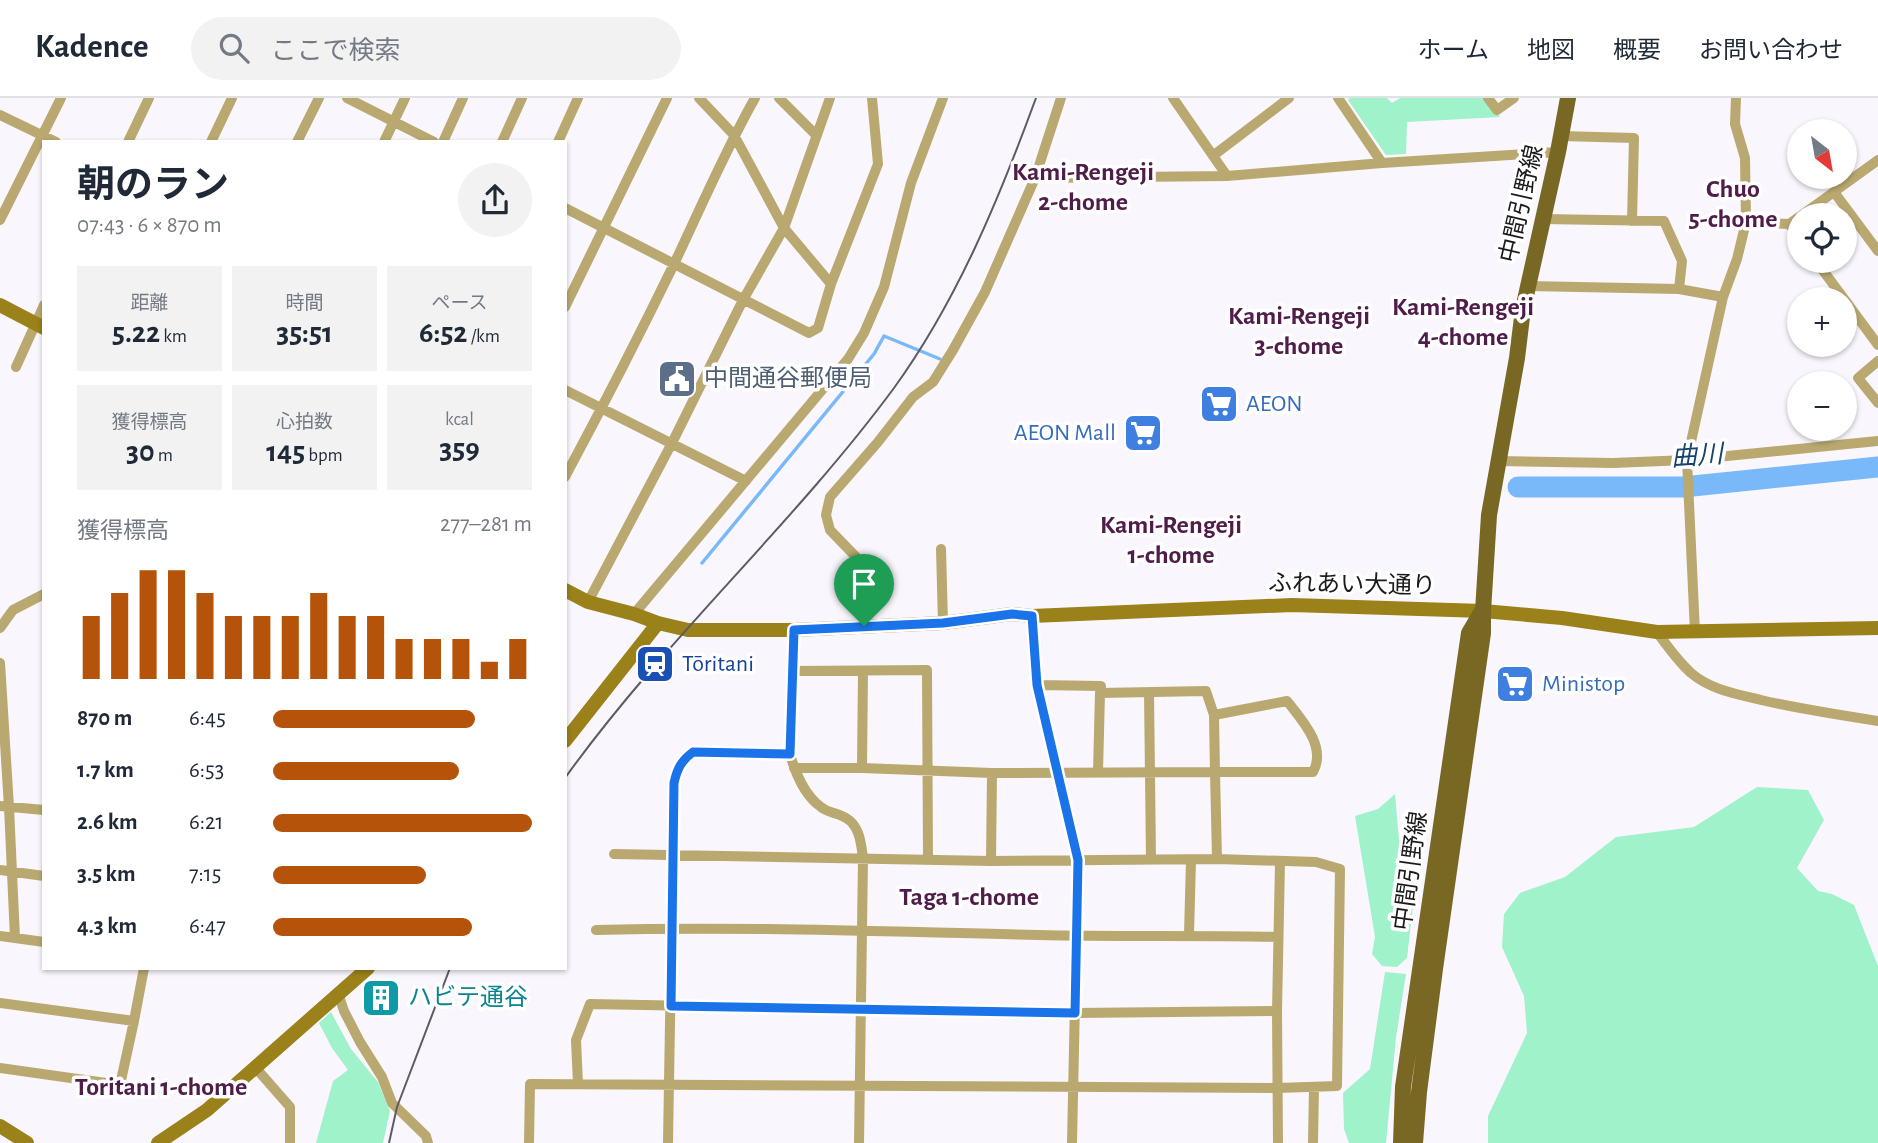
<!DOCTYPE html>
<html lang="ja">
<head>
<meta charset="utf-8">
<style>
  body { margin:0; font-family:"Alegreya Sans","Noto Sans JP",sans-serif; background:#f2f2f3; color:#1f2937; height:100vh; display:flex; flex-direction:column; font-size:26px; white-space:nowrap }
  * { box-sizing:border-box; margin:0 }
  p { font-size:23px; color:#747a83 }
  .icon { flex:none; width:38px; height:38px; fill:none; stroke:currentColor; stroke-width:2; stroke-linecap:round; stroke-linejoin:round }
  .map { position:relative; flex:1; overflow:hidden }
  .panel { position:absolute; left:42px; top:42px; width:525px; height:830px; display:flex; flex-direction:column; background:#fff; border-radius:0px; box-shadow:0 2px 5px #0004 }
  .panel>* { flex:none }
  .needle { width:46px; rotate:149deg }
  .controls { position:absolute; left:1787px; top:21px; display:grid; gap:14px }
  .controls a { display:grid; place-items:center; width:70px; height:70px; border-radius:50%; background:#fff; box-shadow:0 2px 5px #0004; font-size:35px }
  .pin { position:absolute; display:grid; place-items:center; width:60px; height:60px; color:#fff; margin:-72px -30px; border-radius:50% 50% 50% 0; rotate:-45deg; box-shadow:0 0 7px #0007 }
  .pin .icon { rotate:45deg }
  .round { display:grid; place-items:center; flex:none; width:74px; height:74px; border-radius:37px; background:#f2f2f3 }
  .headline { display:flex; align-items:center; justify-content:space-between; height:119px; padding:0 35px }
  h1 { font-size:38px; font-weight:700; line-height:52px }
  .metrics { display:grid; grid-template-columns:repeat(3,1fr); gap:10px; height:119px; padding:7px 35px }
  .metrics div { display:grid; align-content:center; border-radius:0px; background:#f2f2f3; text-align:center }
  .metrics b { font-size:30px; font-weight:700 }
  .metrics small { font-size:19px; font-weight:400 }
  .metrics p { font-size:19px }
  .chart { height:196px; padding:14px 35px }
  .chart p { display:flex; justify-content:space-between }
  .chart svg { width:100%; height:126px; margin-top:7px; stroke:#b45309; stroke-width:6 }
  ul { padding:0 35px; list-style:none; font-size:23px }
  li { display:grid; grid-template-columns:112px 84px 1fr; align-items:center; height:52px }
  li i { height:18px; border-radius:9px; background:#b45309 }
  header { display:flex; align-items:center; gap:42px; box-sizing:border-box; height:98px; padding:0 35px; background:#fff; border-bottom:2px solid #e0e1e3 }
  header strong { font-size:33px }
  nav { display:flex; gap:38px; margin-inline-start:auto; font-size:24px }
  .search { width:490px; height:63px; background:#f2f2f3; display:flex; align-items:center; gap:18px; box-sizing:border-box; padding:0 24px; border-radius:38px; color:#747a83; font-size:26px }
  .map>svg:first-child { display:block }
  .green { fill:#9ff2c9 }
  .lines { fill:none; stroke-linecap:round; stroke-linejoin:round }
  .stream { stroke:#7ab9f9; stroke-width:3.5 }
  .river { stroke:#7ab9f9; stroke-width:21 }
  .street { stroke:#b9a970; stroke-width:10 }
  .secondary { stroke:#9a8119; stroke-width:14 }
  .primary { stroke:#796724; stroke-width:16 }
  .tram { stroke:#5e5c60; stroke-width:2 }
  .route-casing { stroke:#fff; stroke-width:14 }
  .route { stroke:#1a73e8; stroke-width:9 }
  .labels { text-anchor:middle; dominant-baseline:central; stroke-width:7; stroke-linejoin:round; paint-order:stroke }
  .street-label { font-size:24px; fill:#1b1a1c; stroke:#fff }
  .service-label { font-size:24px; fill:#4e5e75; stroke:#fff; text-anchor:start }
  .shop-label { font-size:24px; fill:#366cbe; stroke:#fff; text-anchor:start }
  .transit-label { font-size:24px; fill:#164399; stroke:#fff; text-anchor:start }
  .culture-label { font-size:24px; fill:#0d838f; stroke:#fff; text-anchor:start }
  .neighbourhood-label { font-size:26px; font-weight:bold; fill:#501c49; stroke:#fff }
  .water-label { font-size:26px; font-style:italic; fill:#17446d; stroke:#fff }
</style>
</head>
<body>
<header>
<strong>Kadence</strong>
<div class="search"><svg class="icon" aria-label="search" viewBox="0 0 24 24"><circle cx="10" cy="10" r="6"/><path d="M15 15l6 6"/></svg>ここで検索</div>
<nav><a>ホーム</a><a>地図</a><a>概要</a><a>お問い合わせ</a></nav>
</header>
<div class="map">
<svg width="1878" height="1045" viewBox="0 0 1878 1045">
  <rect width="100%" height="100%" fill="#faf6fd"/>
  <path class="green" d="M1350 0H1387L1392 5 1400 0H1486L1500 19 1407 24 1406 56 1386 57 1348 2Z
    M1757 689 1808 692 1824 722 1797 770 1818 793 1832 796 1854 807 1878 868V1045H1488V1018L1527 935 1524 898 1502 849 1504 816 1520 795 1565 779 1616 739 1694 729Z
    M1395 696 1399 742 1418 764 1407 860 1397 869 1382 868 1372 856 1375 839 1355 718 1378 711Z
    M1385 874 1406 876 1396 939 1386 1045H1349L1344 1031 1343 995 1370 971Z
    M331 914 351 951 378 984 390 1013 383 1045H316L333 983 348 972 332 950 319 925Z"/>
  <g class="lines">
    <path class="stream" d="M702 465 874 256 884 238 940 261"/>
    <path class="river" d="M1518 389H1683L1878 369"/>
    <path class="street" d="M347 0 434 44
      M699 0 734 37 784 130 831 186
      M779 0 816 37
      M1173 0 1227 78
      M1338 0 1382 65
      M1488 0 1497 12 1514 0
      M0 17 56 44
      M1561 38 1634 40 1632 123
      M128 44 149 0
      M211 44 232 0
      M297 44 319 0
      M384 44 405 0
      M443 44 463 0
      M502 44 522 0
      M558 44 578 0
      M1214 57 1289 0
      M1035 80 1227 78 1382 65 1558 54
      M1834 94 1878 153
      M565 110 809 235 818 230 831 186 878 66 872 0
      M1802 117 1878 62
      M1542 121 1664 123 1682 163 1679 191
      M0 122 61 0
      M1746 124 1789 126 1799 119
      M1789 126 1799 139
      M1816 163 1878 247
      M1528 188 1679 191 1723 199
      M565 209 667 0
      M1878 263 1858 280 1878 305
      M16 269 44 207
      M565 292 746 383
      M1498 363 1613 365 1687 362 1878 343
      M565 379C603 308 640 236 675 164 701 109 725 53 755 0
      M941 451 943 525
      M588 504 672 345 743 202 784 130 830 0
      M634 516 848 261 864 235 884 189 911 85 943 0
      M1032 518 1037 587 1078 762 1072 1045
      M864 528 863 470 857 460 830 432 826 417 830 399 878 344 913 299 933 284 953 252 985 194 1035 80 1061 0
      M0 530 13 512 44 496
      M794 532 790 656C795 674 805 698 821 709 828 715 838 715 846 720 860 728 861 746 863 760L859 1045
      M1657 534C1667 548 1678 563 1691 575 1711 592 1737 596 1761 602 1800 611 1839 617 1878 623
      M1695 534 1687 362 1723 199 1737 161 1746 124 1745 60 1735 26 1736 0
      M0 565 9 709 15 840
      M793 573 927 572 928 761
      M1037 587 1101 588 1100 595 1206 593 1214 617 1215 674H1313C1327 649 1302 622 1287 603L1214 617
      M1149 595 1151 761
      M794 670H862L992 675 1215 674 1217 761
      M862 670 863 573
      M1098 674 1100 595
      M0 708 44 712
      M991 763 992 675
      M0 772 44 778
      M596 832C744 828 891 834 1038 837 1118 839 1198 837 1278 839
      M1189 836 1191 762
      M0 838 44 844
      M338 895 344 913 360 944 382 979 392 1005 426 1038 428 1045
      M0 905 134 923 144 870
      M255 969 290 1009V1045
      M0 970 120 987 134 923
      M578 986 576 942 590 906 1075 915 1277 913
      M529 1045 530 986 1278 990 1337 988 1340 771 1316 764 1217 761 991 763 614 756
      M668 1045 674 685C677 671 681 663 693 655L790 656
      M1278 1045 1277 913 1280 764
      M1313 1045 1314 989"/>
    <path class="secondary" d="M0 207 44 230
      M565 492 588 504 634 516 658 525 688 532H794L943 525 1012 516 1032 518 1292 507 1483 513 1562 520 1657 534 1878 530
      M565 643 658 525
      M0 1028 27 1045
      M158 1045 207 1012 368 870"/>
    <path class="primary" d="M1401 1045 1403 989 1469 535 1482 513
      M1415 1045 1419 994 1435 871 1483 535V513L1489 417 1517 260 1523 211 1558 54 1568 0"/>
    <path class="tram" d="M565 680C664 542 793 427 894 290 957 203 999 101 1036 0
      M389 1045 397 1009 450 870"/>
  </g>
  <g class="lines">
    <defs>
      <path id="route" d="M1012 516 1032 518 1037 587 1078 762 1075 915 671 908 674 685C677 671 681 663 693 654L790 656 794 532 943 525Z"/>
    </defs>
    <use href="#route" class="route-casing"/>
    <use href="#route" class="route"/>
  </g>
  <defs>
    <symbol id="civic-square" viewBox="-11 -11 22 22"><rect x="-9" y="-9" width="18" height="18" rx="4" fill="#5c6f8a" stroke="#fff"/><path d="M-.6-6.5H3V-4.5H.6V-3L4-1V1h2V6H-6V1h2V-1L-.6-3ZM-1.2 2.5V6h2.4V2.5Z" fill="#fff"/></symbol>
    <symbol id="supermarket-square" viewBox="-11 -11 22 22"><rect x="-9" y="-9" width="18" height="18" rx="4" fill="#3f7fe0" stroke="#fff"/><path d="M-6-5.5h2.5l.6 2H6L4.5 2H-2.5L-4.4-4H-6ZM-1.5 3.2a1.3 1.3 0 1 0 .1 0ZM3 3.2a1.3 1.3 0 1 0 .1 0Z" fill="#fff"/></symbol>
    <symbol id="station-square" viewBox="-11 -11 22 22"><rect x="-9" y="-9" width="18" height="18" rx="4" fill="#1a4fb4" stroke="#fff"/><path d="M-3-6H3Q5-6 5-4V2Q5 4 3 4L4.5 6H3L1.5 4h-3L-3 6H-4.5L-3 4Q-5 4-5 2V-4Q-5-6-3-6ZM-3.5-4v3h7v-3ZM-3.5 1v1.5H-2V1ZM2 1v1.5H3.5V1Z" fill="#fff"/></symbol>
    <symbol id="building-square" viewBox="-11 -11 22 22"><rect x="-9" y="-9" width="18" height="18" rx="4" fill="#0f9aa8" stroke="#fff"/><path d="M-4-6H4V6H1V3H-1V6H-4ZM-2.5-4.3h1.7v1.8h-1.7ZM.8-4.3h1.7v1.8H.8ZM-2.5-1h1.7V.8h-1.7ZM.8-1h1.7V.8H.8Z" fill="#fff"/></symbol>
  </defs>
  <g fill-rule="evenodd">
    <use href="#civic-square" x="655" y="259" width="44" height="44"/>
    <use href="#supermarket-square" x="1197" y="284" width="44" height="44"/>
    <use href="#supermarket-square" x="1121" y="313" width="44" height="44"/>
    <use href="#station-square" x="633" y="544" width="44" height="44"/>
    <use href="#supermarket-square" x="1493" y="564" width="44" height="44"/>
    <use href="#building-square" x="359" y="878" width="44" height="44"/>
  </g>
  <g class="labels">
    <g class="street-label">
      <text transform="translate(1522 106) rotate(-77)">中間引野線</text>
      <text transform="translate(1352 487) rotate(1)">ふれあい大通り</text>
      <text transform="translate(1411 773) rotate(-82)">中間引野線</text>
    </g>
    <g class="service-label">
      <text x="704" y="281">中間通谷郵便局</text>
    </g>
    <g class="shop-label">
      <text x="1246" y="306">AEON</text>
      <text x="1116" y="335" text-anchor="end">AEON Mall</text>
      <text x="1542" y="586">Ministop</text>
    </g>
    <g class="transit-label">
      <text x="682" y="566">Tōritani</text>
    </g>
    <g class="culture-label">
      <text x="408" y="900">ハビテ通谷</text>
    </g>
    <g class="neighbourhood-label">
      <text x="1083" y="74">Kami-Rengeji<tspan x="1083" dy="30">2-chome</tspan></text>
      <text x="1733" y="91">Chuo<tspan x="1733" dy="30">5-chome</tspan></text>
      <text x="1463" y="209">Kami-Rengeji<tspan x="1463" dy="30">4-chome</tspan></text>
      <text x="1299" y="218">Kami-Rengeji<tspan x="1299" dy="30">3-chome</tspan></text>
      <text x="1171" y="427">Kami-Rengeji<tspan x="1171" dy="30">1-chome</tspan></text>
      <text x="969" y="799">Taga 1-chome</text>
      <text x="161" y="989">Toritani 1-chome</text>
    </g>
    <g class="water-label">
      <text transform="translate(1697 358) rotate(-4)">曲川</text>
    </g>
  </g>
</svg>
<div class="controls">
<a><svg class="needle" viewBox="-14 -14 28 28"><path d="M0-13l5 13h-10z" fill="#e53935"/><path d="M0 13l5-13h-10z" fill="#747a83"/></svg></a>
<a><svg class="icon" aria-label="locate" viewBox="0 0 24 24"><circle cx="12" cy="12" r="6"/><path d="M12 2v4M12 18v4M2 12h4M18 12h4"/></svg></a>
<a>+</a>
<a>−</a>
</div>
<div class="pin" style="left:864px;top:528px;background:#1e9e55"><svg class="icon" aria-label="arrive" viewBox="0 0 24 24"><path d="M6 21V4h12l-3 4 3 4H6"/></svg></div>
<section class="panel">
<div class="headline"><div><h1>朝のラン</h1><p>07:43 · 6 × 870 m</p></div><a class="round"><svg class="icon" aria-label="share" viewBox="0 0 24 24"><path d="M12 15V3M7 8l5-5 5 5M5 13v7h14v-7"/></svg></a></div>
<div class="metrics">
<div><p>距離</p><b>5.22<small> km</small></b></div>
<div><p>時間</p><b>35:51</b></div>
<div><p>ペース</p><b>6:52<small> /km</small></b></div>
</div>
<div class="metrics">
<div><p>獲得標高</p><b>30<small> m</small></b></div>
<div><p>心拍数</p><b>145<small> bpm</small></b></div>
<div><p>kcal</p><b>359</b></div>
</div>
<div class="chart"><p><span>獲得標高</span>277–281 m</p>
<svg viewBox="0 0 160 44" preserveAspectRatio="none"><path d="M5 44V22M15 44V14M25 44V6M35 44V6M45 44V14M55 44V22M65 44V22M75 44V22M85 44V14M95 44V22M105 44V22M115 44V30M125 44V30M135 44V30M145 44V38M155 44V30"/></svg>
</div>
<ul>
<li><b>870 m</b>6:45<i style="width:78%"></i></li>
<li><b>1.7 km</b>6:53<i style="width:72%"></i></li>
<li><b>2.6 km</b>6:21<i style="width:100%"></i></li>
<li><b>3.5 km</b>7:15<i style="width:59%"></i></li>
<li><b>4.3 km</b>6:47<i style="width:77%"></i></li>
</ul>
</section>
</div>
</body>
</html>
